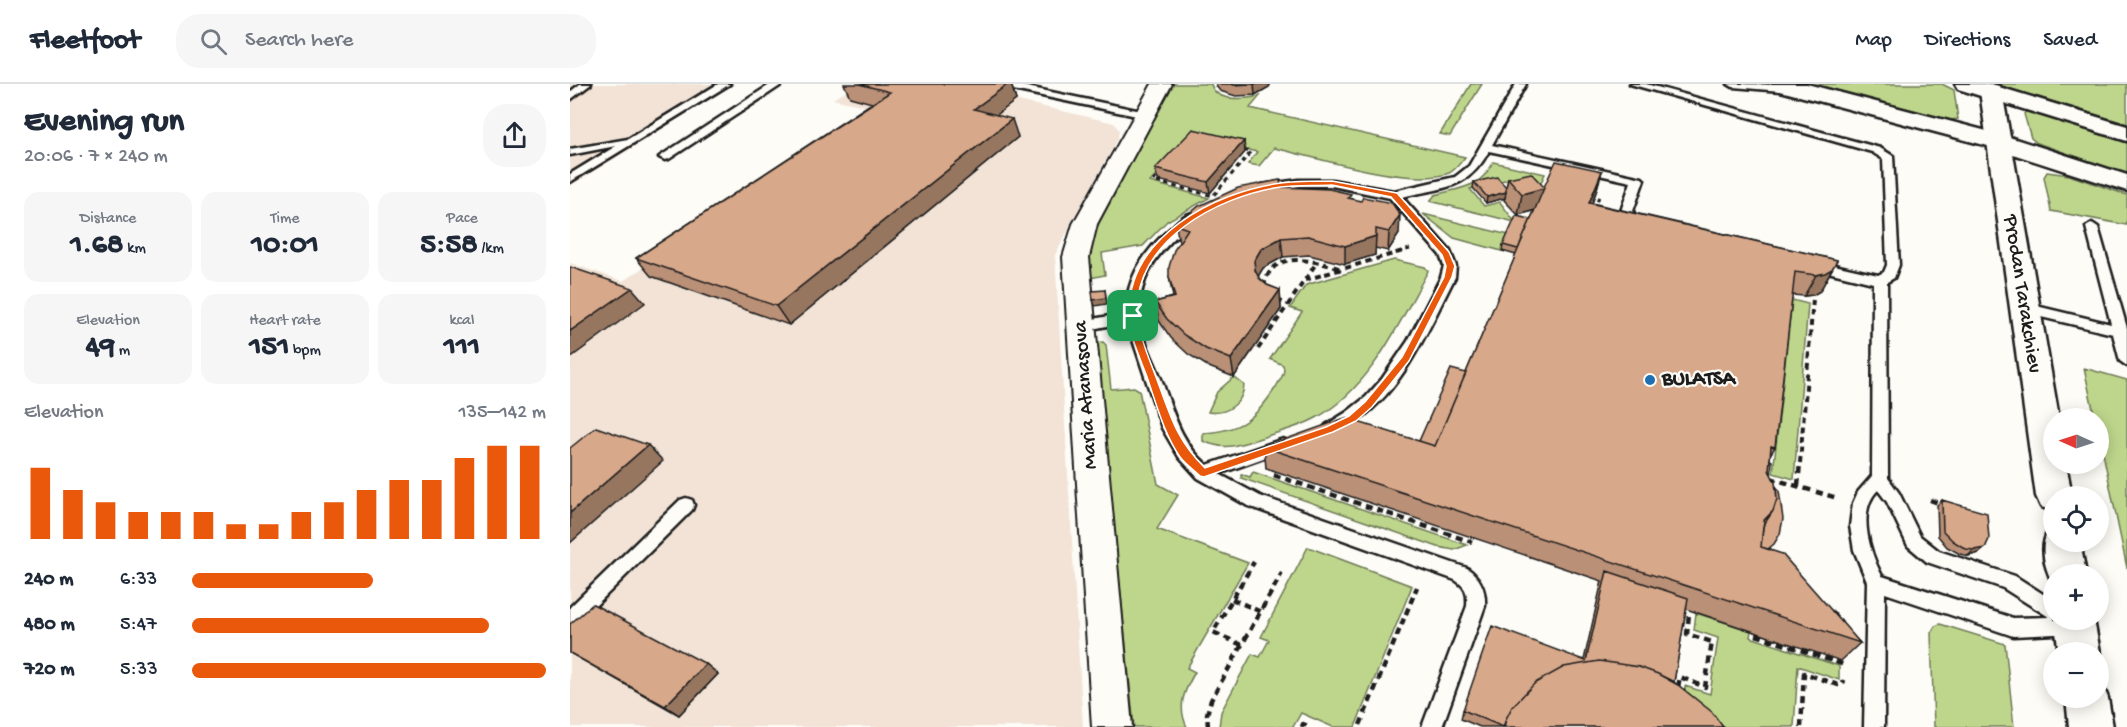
<!DOCTYPE html>
<html lang="en">
<head>
<meta charset="utf-8">
<style>
  body { margin:0; font-family:"Gochi Hand",sans-serif; background:#f6f6f7; color:#1f2937; height:100vh; display:flex; flex-direction:column; font-size:22px; white-space:nowrap }
  * { box-sizing:border-box; margin:0 }
  p { font-size:20px; color:#747a83 }
  .icon { flex:none; width:33px; height:33px; fill:none; stroke:currentColor; stroke-width:2; stroke-linecap:round; stroke-linejoin:round }
  .map { position:relative; flex:1; overflow:hidden }
  .sheet { display:flex; flex-direction:column; background:#fff; width:570px }
  .sheet>* { flex:none }
  .needle { width:39px; rotate:273deg }
  .tools { position:absolute; left:1473px; top:324px; display:grid; gap:12px }
  .tools a { display:grid; place-items:center; width:66px; height:66px; border-radius:50%; background:#fff; box-shadow:0 3px 15px #0003; font-size:30px }
  .pin { position:absolute; display:grid; place-items:center; width:51px; height:51px; color:#fff; margin:-26px; border-radius:12px; box-shadow:0 3px 9px #0006 }
  .round { display:grid; place-items:center; flex:none; width:63px; height:63px; border-radius:24px; background:#f6f6f7 }
  .summary { display:flex; align-items:center; justify-content:space-between; height:102px; padding:0 24px }
  h1 { font-size:33px; font-weight:700; line-height:45px }
  .stats { display:grid; grid-template-columns:repeat(3,1fr); gap:9px; height:102px; padding:6px 24px }
  .stats div { display:grid; align-content:center; border-radius:15px; background:#f6f6f7; text-align:center }
  .stats b { font-size:30px; font-weight:700 }
  .stats small { font-size:16px; font-weight:400 }
  .stats p { font-size:16px }
  .chart { height:168px; padding:12px 24px }
  .chart p { display:flex; justify-content:space-between }
  .chart svg { width:100%; height:108px; margin-top:6px; stroke:#ea580c; stroke-width:6 }
  ul { padding:0 24px; list-style:none; font-size:20px }
  li { display:grid; grid-template-columns:96px 72px 1fr; align-items:center; height:45px }
  li i { height:15px; border-radius:8px; background:#ea580c }
  header { display:flex; align-items:center; gap:36px; box-sizing:border-box; height:84px; padding:0 30px; background:#fff; border-bottom:2px solid #e0e1e3 }
  header strong { font-size:28px }
  nav { display:flex; gap:33px; margin-inline-start:auto; font-size:21px }
  .search { width:420px; height:54px; background:#f6f6f7; display:flex; align-items:center; gap:15px; box-sizing:border-box; padding:0 21px; border-radius:24px; color:#747a83; font-size:22px }
  main { display:flex; flex:1; min-height:0 }
  .map>svg:first-child { display:block }
  .built { fill:#f2e3d6 }
  .green { fill:#bed68c; stroke:#6d7954; stroke-width:1.5 }
  .lines { fill:none; stroke-linecap:round; stroke-linejoin:round }
  .lane-casing { stroke:#1c1c1c; stroke-width:5 }
  .street-casing { stroke:#1c1c1c; stroke-width:4 }
  .secondary-casing { stroke:#1c1c1c; stroke-width:5 }
  .primary-casing { stroke:#1c1c1c; stroke-width:5 }
  .path-far2 { stroke:#1c1c1c; stroke-width:3; stroke-dasharray:4.5 4; stroke-linecap:butt }
  .path-far1 { stroke:#1c1c1c; stroke-width:4; stroke-dasharray:6 4.5; stroke-linecap:butt }
  .path { stroke:#1c1c1c; stroke-width:4.5; stroke-dasharray:7 5; stroke-linecap:butt }
  .lane { fill:#fdfcf7; fill-rule:evenodd }
  .street { fill:#fdfcf7; fill-rule:evenodd }
  .secondary { fill:#fdfcf7; fill-rule:evenodd }
  .primary { fill:#fdfcf7; fill-rule:evenodd }
  .wall { fill:#ba9077; stroke:#1c1c1c; stroke-width:1.5 }
  .shaded-wall { fill:#977661; stroke:#1c1c1c; stroke-width:1.5 }
  .building { fill:#d8a88a; stroke:#1c1c1c; stroke-width:1.5 }
  .route { fill:#ea580c; stroke:#fff; stroke-width:1.5; fill-rule:evenodd }
  .poi-dot { fill:#1f6fb2; stroke:#fdfcf7; stroke-width:2 }
  .labels { text-anchor:middle; dominant-baseline:central; stroke-width:4.5; stroke-linejoin:round; paint-order:stroke }
  .street-label { font-size:21px; fill:#1c1c1c; stroke:#fdfcf7 }
  .poi-label { font-size:21px; font-weight:bold; fill:#1c1c1c; stroke:#fdfcf7; text-anchor:start }
</style>
</head>
<body>
<header>
<strong>Fleetfoot</strong>
<div class="search"><svg class="icon" aria-label="search" viewBox="0 0 24 24"><circle cx="10" cy="10" r="6"/><path d="M15 15l6 6"/></svg>Search here</div>
<nav><a>Map</a><a>Directions</a><a>Saved</a></nav>
</header>
<main>
<section class="sheet">
<div class="summary"><div><h1>Evening run</h1><p>20:06 · 7 × 240 m</p></div><a class="round"><svg class="icon" aria-label="share" viewBox="0 0 24 24"><path d="M12 15V3M7 8l5-5 5 5M5 13v7h14v-7"/></svg></a></div>
<div class="stats">
<div><p>Distance</p><b>1.68<small> km</small></b></div>
<div><p>Time</p><b>10:01</b></div>
<div><p>Pace</p><b>5:58<small> /km</small></b></div>
</div>
<div class="stats">
<div><p>Elevation</p><b>49<small> m</small></b></div>
<div><p>Heart rate</p><b>151<small> bpm</small></b></div>
<div><p>kcal</p><b>111</b></div>
</div>
<div class="chart"><p><span>Elevation</span>135–142 m</p>
<svg viewBox="0 0 160 44" preserveAspectRatio="none"><path d="M5 44V15M15 44V24M25 44V29M35 44V33M45 44V33M55 44V33M65 44V38M75 44V38M85 44V33M95 44V29M105 44V24M115 44V20M125 44V20M135 44V11M145 44V6M155 44V6"/></svg>
</div>
<ul>
<li><b>240 m</b>6:33<i style="width:51%"></i></li>
<li><b>480 m</b>5:47<i style="width:84%"></i></li>
<li><b>720 m</b>5:33<i style="width:100%"></i></li>
</ul>
</section>
<div class="map">
<svg width="1557" height="643" viewBox="0 0 1557 643">
  <rect width="100%" height="100%" fill="#fdfcf7"/>
  <filter id="ink" filterUnits="userSpaceOnUse"><feTurbulence type="fractalNoise" baseFrequency=".0167" numOctaves="2"/><feDisplacementMap in="SourceGraphic" scale="12" xChannelSelector="R" yChannelSelector="G"/><feConvolveMatrix kernelMatrix="1 2 1 2 8 2 1 2 1" color-interpolation-filters="sRGB"/></filter>
  <g filter="url(#ink)">
    <path class="built" d="M0 0H165L0 102Z
      M287 0H375L544 39 549 46 548 54 485 171 513 643H0V179L53 197 309 25 263 15Z"/>
    <path class="green" d="M603 0H641C646 19 675 15 690 12L680 24 895 73C890 79 886 86 879 89 841 104 745 73 704 64L689 82 678 80 687 68 623 53 580 98 639 114 597 137 573 162 532 169 535 191 520 194 518 173 528 141Z
      M901 0H912L880 52 870 50Z
      M1237 0H1372L1384 6 1388 35 1380 36Z
      M1425 0H1557V40Z
      M1456 27 1494 37 1557 59V90L1467 59 1461 54 1454 30Z
      M923 78 975 90 967 107 942 94 900 105 914 122 930 118 945 138 860 117 865 111C889 104 912 104 923 78Z
      M1477 88 1499 91 1557 111V141L1481 127 1474 93Z
      M853 130 939 151 932 167 884 154Z
      M824 176 855 183 858 187C829 239 801 304 746 334 730 343 712 347 694 353 670 360 657 368 633 357V349C671 347 686 334 706 303 710 295 716 290 713 281L700 275 732 228 720 224 736 201Z
      M1222 216 1238 220 1224 395 1203 389Z
      M533 258 536 261 541 305 564 303 569 306 588 400 608 411 587 445 678 479 617 584 625 588C614 607 607 622 617 643H564L526 259Z
      M1514 284 1557 296V484L1529 350 1528 334H1525Z
      M664 293 674 301C673 320 656 331 638 328L647 308Z
      M683 388 897 461 884 466 868 463 671 394V390L680 393Z
      M738 463 842 502 785 643H763L731 629 723 643H649L651 628 682 570 690 573 699 556 691 553Z
      M1126 529 1181 547 1180 553 1269 582V596L1228 582 1224 643H1153L1115 610V602L1140 610 1148 554 1124 546Z
      M1370 540 1435 560 1444 643H1364L1361 549 1365 542Z"/>
    <g class="lines">
      <defs>
        <path id="lane" d="M10 0H21L0 16V8Z
          M148 0H160L0 98V90L46 62 0 71V65L58 55Z
          M201 0H213L99 75 95 76 89 73Z
          M424 0H443L576 28 581 31 576 34 429 3Z
          M946 0H956L922 61 1072 94 1074 96 1063 127 1066 133 1078 140 1072 144 1057 138 1051 127 1061 98 919 67C897 107 873 103 832 113L880 167 886 182 885 193C858 245 833 309 781 341 773 345 765 352 756 349L753 345 756 341 777 328 796 313 812 295 838 257 871 193 874 182 870 171 820 114 762 102H729L691 109 685 105 691 101 729 96H762L824 107 885 93 899 82Z
          M1060 0H1076L1310 64 1323 72 1329 181 1324 194 1317 198 1318 394 1329 409 1350 452 1369 467 1445 492 1484 517V536H1512L1514 541 1511 547 1505 549 1443 552 1315 509 1314 643H1294L1297 498 1284 466 1280 442 1283 419 1288 408 1302 392 1303 199 1237 183 1236 180 1242 176 1308 191 1314 188 1317 181 1313 75 1302 68ZM1308 406 1317 418 1338 462 1357 478 1433 504 1479 533 1443 534 1312 492C1300 469 1286 427 1308 406Z
          M1158 0C1175 0 1215 0 1228 5L1223 8 1163 3Z
          M622 129 628 133 626 136C585 167 558 202 575 256 580 272 589 287 594 303 605 334 612 359 637 381L713 355 719 357 721 361 719 365 649 390 690 412 897 484C911 494 916 506 915 522L872 643H852L897 522C898 509 896 503 885 496L678 422 628 394 609 373 592 344 557 238 512 247 505 242 512 237 556 229C556 193 576 165 602 143 608 137 614 131 622 129Z
          M1522 139 1528 143 1557 244V282L1550 277 1543 250 1454 229 1447 224 1454 219 1541 240 1516 143Z
          M116 414 122 416 124 421 122 426 6 541 0 543V523L110 416Z"/>
        <path id="street" d="M582 0H602L527 140 519 173 562 643H522L493 173 503 140Z"/>
        <path id="secondary" d="M1421 0 1429 2 1432 7 1489 334H1484V380H1496L1502 412H1484V427L1471 423 1466 412 1410 7 1413 2Z
          M1484 444V458H1510L1516 490H1484V502C1475 485 1469 464 1478 447Z
          M1484 536H1524L1530 568 1528 571V568H1489Z
          M1528 598 1532 599 1538 614 1543 643H1499L1496 614H1528Z"/>
        <path id="primary" d="M1200 0H1237L1436 52 1557 91V107L1418 62 1203 5Z
          M1385 0H1419L1557 42V57L1388 5Z"/>
      </defs>
      <use href="#lane" class="lane-casing"/>
      <use href="#street" class="street-casing"/>
      <use href="#secondary" class="secondary-casing"/>
      <use href="#primary" class="primary-casing"/>
      <path class="path-far2" d="M624 55 681 68 643 112 583 97Z
        M1024 125 1030 110
        M828 168 840 165"/>
      <path class="path-far1" d="M735 196 833 167
        M694 203C701 163 744 177 772 185
        M707 216 718 220
        M688 265 747 178
        M1230 379 1243 215"/>
      <path class="path" d="M704 391 902 458
        M1200 394 1267 414
        M1228 402 1230 378
        M1360 416 1371 420
        M662 515 691 528
        M1261 527 1272 539
        M1186 551 1275 581
        M672 561 643 548 684 478
        M1108 603 1110 593 1135 603 1142 558 1117 550 1119 530
        M790 641 847 503
        M638 643 637 630 641 616 712 489
        M732 643 733 640 741 643
        M1231 643 1234 589 1268 601 1273 600 1274 596"/>
      <use href="#lane" class="lane"/>
      <use href="#street" class="street"/>
      <use href="#secondary" class="secondary"/>
      <use href="#primary" class="primary"/>
    </g>
    <path class="wall" d="M274 0H441L446 16 426 31 448 53 219 241 81 192 66 174 302 19 280 13Z
      M646 0H700V1L699 3 685 11 666 12 650 7 646 2Z
      M674 57 675 68 640 109 588 96 585 85Z
      M1032 87 1026 108 1022 119 1267 176 1250 207 1243 211 1234 212 1222 211 1205 363 1200 371 1201 390 1200 466 1290 559 1271 577 1116 525 1104 598 1153 643H910L891 635 893 626 1014 576 1032 497 696 384 694 363 849 357 896 289 946 171 932 167 933 161 961 135 964 127 948 131 934 116 935 114 916 119 903 104 904 98 936 103 938 94 974 103Z
      M711 103 781 115 829 150 818 167 805 164V171L775 180 739 171 713 173 693 184 688 192 697 201 710 206 711 225 664 293 639 283 618 270 601 254 589 237 585 218 603 213 599 193 609 159 606 141Z
      M1372 416 1415 464 1409 469 1398 472 1390 470 1377 463 1368 452 1367 421Z
      M0 540 136 580 148 590 109 631 0 569Z"/>
    <path class="shaded-wall" d="M438 0H441L446 16 411 43 404 25Z
      M684 0H700V1L699 3 685 11Z
      M442 35 448 53 219 241 206 222Z
      M674 57 675 68 640 109 638 98Z
      M1032 87 1026 108 1014 141 1019 119Z
      M974 104 969 125 948 131 952 110Z
      M936 108 935 114 916 119 917 113Z
      M830 131 829 150 818 167 819 148Z
      M806 152 805 171 775 180V162Z
      M711 154 713 173 693 184 686 196 684 177 691 165Z
      M1262 185 1250 207 1243 211 1234 212 1246 191Z
      M62 204 75 219 0 274V247Z
      M535 206 537 220 525 222 523 216Z
      M710 206 711 225 664 293 661 275Z
      M78 361 93 377 0 459V429Z
      M1203 427 1190 448 1194 436Z
      M1415 464 1409 469 1398 472 1404 466Z
      M136 580 148 590 109 631 95 622Z"/>
    <path class="building" d="M289 0H438L404 25 442 35 206 222 66 174 320 8Z
      M661 0H680L664 1Z
      M623 45 674 57 638 98 585 85Z
      M986 77 1032 87 1019 119 1267 176 1262 185 1255 189 1246 191 1225 188 1205 363 1201 362 1199 386 1205 398 1207 415 1203 427 1194 436 1191 463 1212 470 1290 559 694 363 775 334 865 362 974 104 952 110 938 94 961 89 974 103Z
      M927 93 936 103V108L917 113 904 98Z
      M710 96 711 103 759 105 781 110 778 114 791 117 793 113 822 119 830 131 819 148 806 145V152L775 162 738 152 711 154 691 165 684 177 685 186 689 194 697 201 710 206 661 275 636 265 614 251 597 235 585 218 605 213 599 193V183L604 166 618 145 606 141 629 122 668 104Z
      M946 132 961 135 948 165 933 161Z
      M0 183 62 204 0 247Z
      M535 206 536 214 523 216 522 207Z
      M881 285 896 289 865 362 849 357Z
      M26 343 78 361 0 429V364Z
      M1200 376 1202 377 1201 390 1199 386Z
      M1206 402 1209 407 1213 435 1210 450 1204 460 1198 465 1191 463 1193 442 1203 427 1207 415Z
      M1372 416 1417 429 1419 455 1415 464 1404 466 1396 465 1383 457 1373 447Z
      M1037 487 1118 514 1104 598 1088 590 1069 583 1029 577 994 583 965 599 942 623 936 635 933 643 893 626 922 542 1016 577Z
      M23 520 136 580 95 622 0 569V540Z
      M1029 577 1069 583 1088 590 1108 601 1142 628 1153 643H934L936 635 942 623 965 599 994 583Z"/>
  </g>
  <path class="route" d="M762 97 827 109 879 168 885 182 882 193 839 277 802 323 786 337 763 348 634 393 630 392C624 386 615 380 610 373 594 350 586 319 577 293 570 274 559 251 559 231 557 153 644 108 711 99 728 97 745 97 762 97ZM762 101 821 113 872 171 876 182 874 193 832 273 795 318 779 332 756 343 635 384C606 356 600 330 586 293 579 274 569 252 567 232 563 157 648 112 711 103 728 101 745 102 762 101Z"/>
  <circle class="poi-dot" cx="1080" cy="296" r="6"/>
  <g class="labels">
    <g class="street-label">
      <text transform="translate(1451 210) rotate(81)">Prodan Tarakchiev</text>
      <text transform="translate(517 311) rotate(-94)">Maria Atanasova</text>
    </g>
    <g class="poi-label">
      <text x="1092" y="296">BULATSA</text>
    </g>
  </g>
</svg>
<div class="tools">
<a><svg class="needle" viewBox="-14 -14 28 28"><path d="M0-13l5 13h-10z" fill="#e53935"/><path d="M0 13l5-13h-10z" fill="#747a83"/></svg></a>
<a><svg class="icon" aria-label="locate" viewBox="0 0 24 24"><circle cx="12" cy="12" r="6"/><path d="M12 2v4M12 18v4M2 12h4M18 12h4"/></svg></a>
<a>+</a>
<a>−</a>
</div>
<div class="pin" style="left:563px;top:232px;background:#1e9e55"><svg class="icon" aria-label="arrive" viewBox="0 0 24 24"><path d="M6 21V4h12l-3 4 3 4H6"/></svg></div>
</div>
</main>
</body>
</html>
